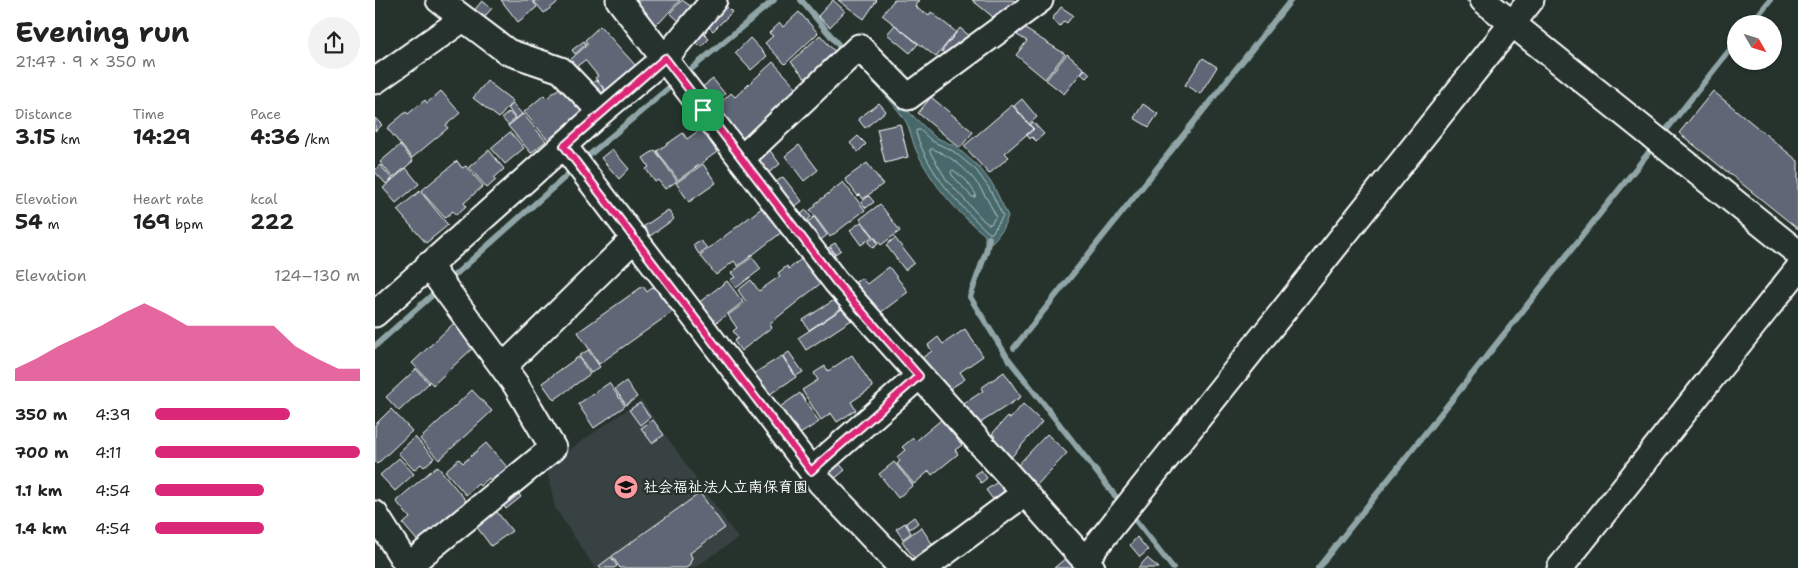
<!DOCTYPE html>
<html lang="en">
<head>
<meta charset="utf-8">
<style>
  body { margin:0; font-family:"Shantell Sans","Klee One",sans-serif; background:#f2f2f2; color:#222; height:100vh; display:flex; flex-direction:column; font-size:19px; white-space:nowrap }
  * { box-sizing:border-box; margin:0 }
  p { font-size:16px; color:#767676 }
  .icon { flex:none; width:28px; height:28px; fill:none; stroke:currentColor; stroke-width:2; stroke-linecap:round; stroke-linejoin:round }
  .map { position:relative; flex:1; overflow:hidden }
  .side { display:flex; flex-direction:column; background:#fff; width:375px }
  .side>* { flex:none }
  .needle { width:32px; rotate:129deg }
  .tools { position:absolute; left:1352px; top:15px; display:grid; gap:10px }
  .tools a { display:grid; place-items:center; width:55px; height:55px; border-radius:50%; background:#fff; box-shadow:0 1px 4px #0004; font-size:25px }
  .pin { position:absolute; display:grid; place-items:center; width:42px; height:42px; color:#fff; margin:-21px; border-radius:10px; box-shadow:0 2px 8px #0006 }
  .round { display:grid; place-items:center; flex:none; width:52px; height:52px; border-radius:26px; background:#f2f2f2 }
  .headline { display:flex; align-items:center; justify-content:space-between; height:85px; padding:0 15px }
  h1 { font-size:28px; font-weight:700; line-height:38px }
  .metrics { display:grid; grid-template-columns:repeat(3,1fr); gap:8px; height:85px; padding:5px 15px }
  .metrics div { display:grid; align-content:center }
  .metrics b { font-size:21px; font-weight:700 }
  .metrics small { font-size:14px; font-weight:400 }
  .metrics p { font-size:14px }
  .chart { height:140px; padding:10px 15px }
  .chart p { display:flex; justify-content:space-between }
  .chart svg { width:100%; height:90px; margin-top:5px; fill:#db2777; opacity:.7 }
  ul { padding:0 15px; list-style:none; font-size:16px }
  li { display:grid; grid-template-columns:80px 60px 1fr; align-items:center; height:38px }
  li i { height:12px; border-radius:6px; background:#db2777 }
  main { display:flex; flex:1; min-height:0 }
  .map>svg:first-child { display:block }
  .built { fill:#374242 }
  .water { fill:#46696c; stroke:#90a5a7 }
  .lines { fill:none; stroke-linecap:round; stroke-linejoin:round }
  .shore { stroke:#b5c3c4; stroke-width:1 }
  .stream { stroke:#90a5a7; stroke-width:6 }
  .building { fill:#5e6674; stroke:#fff }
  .minor-casing { stroke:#fff; stroke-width:29 }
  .minor { stroke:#26332d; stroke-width:25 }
  .route-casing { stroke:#fff; stroke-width:10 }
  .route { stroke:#db2777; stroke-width:6 }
  .labels { text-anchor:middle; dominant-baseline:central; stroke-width:4.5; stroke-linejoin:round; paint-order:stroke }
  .poi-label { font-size:15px; font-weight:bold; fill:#fff; stroke:#26332d; text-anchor:start }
</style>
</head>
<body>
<main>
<section class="side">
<div class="headline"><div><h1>Evening run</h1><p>21:47 · 9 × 350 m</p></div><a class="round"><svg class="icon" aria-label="share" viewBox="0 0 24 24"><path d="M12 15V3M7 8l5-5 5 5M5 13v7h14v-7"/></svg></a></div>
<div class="metrics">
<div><p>Distance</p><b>3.15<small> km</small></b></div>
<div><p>Time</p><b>14:29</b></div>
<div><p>Pace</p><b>4:36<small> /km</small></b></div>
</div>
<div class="metrics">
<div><p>Elevation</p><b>54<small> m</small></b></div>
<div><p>Heart rate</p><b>169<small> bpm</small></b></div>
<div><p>kcal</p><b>222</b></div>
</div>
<div class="chart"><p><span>Elevation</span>124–130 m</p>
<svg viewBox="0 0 160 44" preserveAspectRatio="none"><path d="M0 44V38L10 33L20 27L30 22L40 17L50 11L60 6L70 11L80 17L90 17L100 17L110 17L120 17L130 27L140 33L150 38L160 38V44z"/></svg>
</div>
<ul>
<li><b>350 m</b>4:39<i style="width:66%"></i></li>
<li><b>700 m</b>4:11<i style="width:100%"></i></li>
<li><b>1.1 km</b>4:54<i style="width:53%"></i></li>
<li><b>1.4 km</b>4:54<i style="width:53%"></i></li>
</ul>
</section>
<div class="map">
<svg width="1423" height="568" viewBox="0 0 1423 568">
  <rect width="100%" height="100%" fill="#26332d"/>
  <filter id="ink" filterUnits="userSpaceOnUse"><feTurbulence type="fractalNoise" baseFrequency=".02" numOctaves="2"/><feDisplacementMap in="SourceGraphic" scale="10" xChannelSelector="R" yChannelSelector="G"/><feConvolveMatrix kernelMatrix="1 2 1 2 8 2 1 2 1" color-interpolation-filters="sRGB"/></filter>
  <g filter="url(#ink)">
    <path class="built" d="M266 400 363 538 319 568H220L180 508 171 466Z"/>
    <path class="water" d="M487 67 560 137 580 146 604 167 618 185 633 216C630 226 620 243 610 247V235C583 214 557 184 542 152 537 142 536 130 530 120 517 101 500 84 484 68Z"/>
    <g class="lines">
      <path class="shore" d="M542 130H545L557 141 578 151 601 170 614 188 628 216 617 233H614C583 204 554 174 541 133Z
        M558 149C591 163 605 184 621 216L616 224H613L608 220 571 179 555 152V150Z
        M578 170 591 180 601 194 600 197H597L577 175 576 172Z"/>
      <path class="stream" d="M426 0 466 48
        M1094 0 1103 7
        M1376 24 1395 0
        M309 75 399 0
        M1289 133 1361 42
        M206 162 302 81
        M614 238 611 252 595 297 632 357 745 502
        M72 282 199 169
        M0 346 64 289
        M639 348 916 0
        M758 517 798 568
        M943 568 1278 147"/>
    </g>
    <path class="building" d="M126 0H157L162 7 143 22Z
      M158 0H181L183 2 169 13Z
      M260 0H305L285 22 284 21 280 25 258 6 262 2Z
      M307 0 317 7 304 21 295 13Z
      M458 0 470 11 455 27 443 16Z
      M463 0H502L489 19Z
      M519 0H544L540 6 549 14 550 12 554 15 556 12 581 32 561 57 507 15Z
      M597 0H639L641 2 628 17 622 13 618 17Z
      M107 1 117 8 106 21 97 13Z
      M349 4 357 12 338 31 330 23Z
      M686 7 698 15 692 23 689 21 685 26 677 19Z
      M424 12 443 33 410 64 390 43 398 36 394 33 405 23 408 27Z
      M520 25 543 44 535 53 512 34Z
      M225 26 261 66 232 92 220 78 223 76 210 60 201 67 195 60 213 44 210 40Z
      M647 27 690 54 670 79 641 55 652 41 642 35Z
      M585 28 597 38 572 56 567 51Z
      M325 30 334 39 326 47 317 38Z
      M445 35 462 54 433 81 416 62Z
      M375 38 392 56 376 70 360 53Z
      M209 41 211 44 200 54 197 50Z
      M692 54 709 69 689 94 671 80Z
      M828 58 842 67 825 94 810 85Z
      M398 62 422 88 366 140 338 110 356 93 360 97Z
      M710 69 715 74 711 78 706 74Z
      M338 79 350 94 333 107 322 91Z
      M221 80 230 90 223 96 214 86Z
      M112 81 138 101 124 118 98 98Z
      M189 84 210 109 173 140 149 112 169 95 172 98Z
      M66 91 85 113 71 125 73 128 37 158 12 128 31 112 33 114 50 100 52 103Z
      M1338 91 1423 161V229L1304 133Z
      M556 97 598 132 585 148 543 113Z
      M647 99 662 117 654 124 639 106Z
      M504 103 511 111 490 128 483 119Z
      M138 104 147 114 141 119 133 108Z
      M768 104 783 114 774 127 759 118Z
      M637 105 658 129 630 153 634 157 614 174 589 146Z
      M134 112 140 119 133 125 127 118Z
      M148 114 171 141 156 153 133 126Z
      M0 118 7 125 0 131Z
      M658 122 669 134 661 141 657 137 655 139 652 135 659 129 655 125Z
      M525 124 533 157 510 163 502 129Z
      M326 129 342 152 303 180 282 151 308 133 312 139Z
      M135 132 149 148 130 164 116 148Z
      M483 136 491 144 483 152 475 143Z
      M25 145 38 161 18 178 5 162Z
      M424 145 443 170 429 181 410 156Z
      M393 148 405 164 388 177 376 161Z
      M237 149 254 169 244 179 226 158Z
      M114 150 129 169 119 178 121 180 112 188 94 167Z
      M280 150 302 181 290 189 283 180 280 182 271 169 274 167 268 158Z
      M82 161 87 168 91 166 108 186 89 203 91 206 81 215 78 211 70 218 46 191Z
      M492 163 508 184 488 199 485 194 483 196 470 179Z
      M328 164 341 183 314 202 301 183Z
      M5 165 17 179 11 184 0 172V170Z
      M31 168 44 184 21 203 8 188Z
      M408 177 427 201 415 210 397 185Z
      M468 182 490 210 455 237 435 210 441 206 440 204Z
      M45 191 73 225 51 243 22 210Z
      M494 196 499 202 491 208 486 202Z
      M505 204 525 231 506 245 485 219Z
      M388 207 407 232 363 266 359 261 341 275 325 255Z
      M293 210 299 219 275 236 268 227Z
      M431 210 436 217 427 225 421 218Z
      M439 217 452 235 441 244 427 226Z
      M486 222 498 236 486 245 475 230Z
      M499 237 503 244 498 248 493 242Z
      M520 238 539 263 530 270 511 245Z
      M325 240 332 248 324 254 318 245Z
      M460 243 466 250 460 254 455 246Z
      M454 247 462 258 456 264 447 252Z
      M431 255 450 280 394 324 397 327 366 351 359 341 363 338 358 331 362 328 353 315 371 302 363 290 376 280 384 291 405 276 403 273 412 266 414 269Z
      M377 257 386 269 361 288 355 280 360 277 356 273Z
      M514 267 533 292 501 316 477 285 486 278 492 284Z
      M352 281 368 302 334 328 318 307Z
      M285 282 303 308 224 364 203 332 268 286 272 292Z
      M464 297 470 306 434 330 428 320Z
      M470 307 478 319 431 350 423 338Z
      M79 323 100 346 58 385 37 363Z
      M590 329 608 356 585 372 590 379 570 392 547 358 557 351 553 345 563 337 568 344Z
      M213 350 225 367 216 373 204 356Z
      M414 352 428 372 421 376 408 356Z
      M477 355 498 387 476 402 481 410 462 422 456 413 446 420 427 390 443 380 439 373 450 366 453 371Z
      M407 356 421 377 392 396 378 374Z
      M203 357 215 374 179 400 167 383Z
      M41 369 54 383 24 411 11 397Z
      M629 372 646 397 605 423 597 412 594 415 587 405 608 391 606 388Z
      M251 381 262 397 251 405 240 389Z
      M234 383 250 406 219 428 203 404Z
      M97 390 117 411 64 460 45 439Z
      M425 393 444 422 420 437 402 409Z
      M265 403 275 417 265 425 254 410Z
      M648 404 667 422 632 462 612 444 620 436 617 434 632 417 635 419Z
      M16 409 37 431 2 464 0 462V425Z
      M278 420 289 435 277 443 266 428Z
      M566 420 587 445 580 450 583 454 557 475 554 471 539 484 522 464 525 461 522 457 530 450 527 447 538 438 541 441Z
      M672 434 692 453 660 487 640 468Z
      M40 437 59 458 49 467 46 464 39 470 23 453Z
      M111 443 133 468 117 482 114 478 105 486 103 484 91 495 70 471 84 459 88 463Z
      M24 458 39 474 20 491 5 475Z
      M460 459 470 470 457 481 448 469Z
      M519 462 538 485 523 498 504 474Z
      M62 466 94 504 46 545 28 524 35 518 21 501Z
      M606 470 612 478 606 483 600 474Z
      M624 481 632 493 620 502 611 490Z
      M143 492 146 497 131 509 127 504Z
      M325 493 350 528 315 553 317 558 314 566 311 568H245L237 556Z
      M118 507 137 531 116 546 98 522Z
      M539 517 543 523 535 529 531 523Z
      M530 523 536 533 528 539 521 529Z
      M546 527 560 548 541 561 527 541Z
      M762 537 773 550 765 557 755 545Z
      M236 557 242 566 239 568H226L224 566Z
      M692 557 701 568H679Z
      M772 558 784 568H763Z"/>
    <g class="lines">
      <defs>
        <path id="minor" d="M64 0 133 52 186 70 226 112
          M244 0 461 282 717 568
          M1108 0 1423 253
          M0 81 88 19
          M189 146 445 482 527 568
          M366 159 484 47 533 97 665 0
          M0 314 226 112 290 58 339 0
          M128 367 260 238
          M436 471 544 376
          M0 514 34 568
          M710 560 1156 0
          M33 566 178 448 141 385 53 265
          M549 568 650 493
          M1185 568 1423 269"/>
      </defs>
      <use href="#minor" class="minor-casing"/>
      <use href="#minor" class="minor"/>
    </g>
  </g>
  <g class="lines" filter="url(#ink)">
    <defs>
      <path id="route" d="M290 58 461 282 544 376 436 471 189 146Z"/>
    </defs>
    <use href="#route" class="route-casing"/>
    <use href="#route" class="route"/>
  </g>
  <defs>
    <symbol id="school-disc" viewBox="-11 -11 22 22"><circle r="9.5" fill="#ff9aa2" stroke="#26332d"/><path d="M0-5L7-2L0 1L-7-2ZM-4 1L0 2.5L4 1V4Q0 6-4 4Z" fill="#111"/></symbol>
  </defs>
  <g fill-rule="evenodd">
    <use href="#school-disc" x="237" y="473" width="28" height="28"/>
  </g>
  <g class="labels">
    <g class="poi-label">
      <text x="268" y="487">社会福祉法人立南保育園</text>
    </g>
  </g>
</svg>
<div class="tools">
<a><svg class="needle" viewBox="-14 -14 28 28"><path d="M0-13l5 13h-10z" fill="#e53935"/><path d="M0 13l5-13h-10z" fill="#767676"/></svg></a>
</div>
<div class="pin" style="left:328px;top:110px;background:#1e9e55"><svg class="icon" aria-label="arrive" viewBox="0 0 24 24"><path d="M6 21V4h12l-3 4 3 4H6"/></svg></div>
</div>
</main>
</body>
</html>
